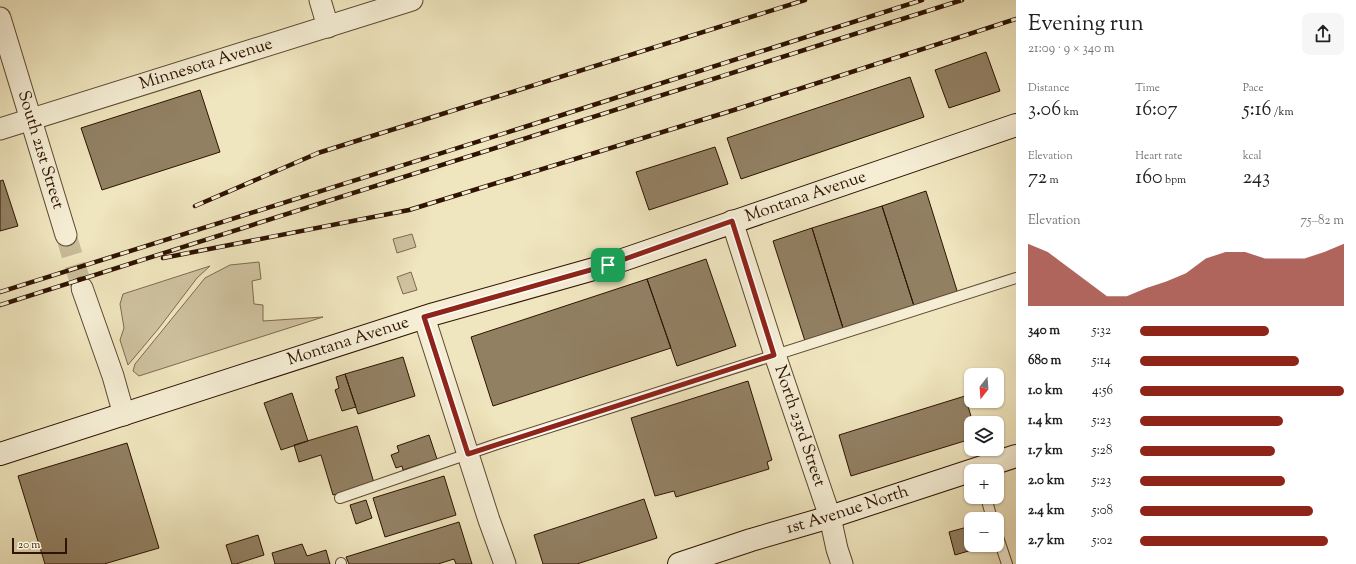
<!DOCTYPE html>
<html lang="en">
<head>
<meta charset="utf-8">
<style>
  body { margin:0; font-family:"Sorts Mill Goudy",serif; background:#f6f6f6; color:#202124; height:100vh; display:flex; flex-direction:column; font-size:15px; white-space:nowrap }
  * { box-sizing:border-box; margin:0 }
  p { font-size:13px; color:#757577 }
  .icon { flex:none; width:22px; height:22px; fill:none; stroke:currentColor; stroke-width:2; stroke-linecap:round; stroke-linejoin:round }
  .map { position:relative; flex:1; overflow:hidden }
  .drawer { display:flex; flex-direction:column; background:#fff; width:340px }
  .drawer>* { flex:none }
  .needle { width:26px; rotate:197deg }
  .buttons { position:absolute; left:964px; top:368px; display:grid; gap:8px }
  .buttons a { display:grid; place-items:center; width:40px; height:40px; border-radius:8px; background:#fff; box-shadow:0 1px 3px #0004; font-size:20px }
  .scale { position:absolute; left:12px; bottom:10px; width:55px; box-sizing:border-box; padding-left:4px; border:2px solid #2e1300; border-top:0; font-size:11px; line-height:14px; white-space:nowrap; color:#2e1300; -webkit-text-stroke:3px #f5eed5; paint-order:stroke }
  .pin { position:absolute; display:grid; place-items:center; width:34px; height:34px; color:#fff; margin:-17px; border-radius:8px; box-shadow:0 2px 6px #0006 }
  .round { display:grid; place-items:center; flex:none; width:42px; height:42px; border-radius:8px; background:#f6f6f6 }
  .headline { display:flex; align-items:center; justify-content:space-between; height:68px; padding:0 12px }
  h1 { font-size:22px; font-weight:600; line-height:30px }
  .metrics { display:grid; grid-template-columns:repeat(3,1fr); gap:6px; height:68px; padding:4px 12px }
  .metrics div { display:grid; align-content:center }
  .metrics b { font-size:20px; font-weight:600 }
  .metrics small { font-size:11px; font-weight:400 }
  .metrics p { font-size:11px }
  .chart { height:112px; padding:8px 12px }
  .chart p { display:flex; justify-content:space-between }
  .chart svg { width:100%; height:72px; margin-top:4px; fill:#8f2418; opacity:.7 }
  ul { padding:0 12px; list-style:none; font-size:13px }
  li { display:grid; grid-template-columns:64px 48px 1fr; align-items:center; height:30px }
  li i { height:10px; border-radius:5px; background:#8f2418 }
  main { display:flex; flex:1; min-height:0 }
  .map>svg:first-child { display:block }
  .green { fill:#cec19e; stroke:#7e6a4f }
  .building { fill:#928063; stroke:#2e1300 }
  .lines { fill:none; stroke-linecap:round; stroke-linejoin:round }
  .minor-tunnel { stroke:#c8bb98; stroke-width:21; stroke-dasharray:21 10; stroke-linecap:butt }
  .service-casing { stroke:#5e4830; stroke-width:12 }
  .minor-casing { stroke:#5e4830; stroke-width:23 }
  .secondary-casing { stroke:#2e1300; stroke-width:24 }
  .service { stroke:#f5eed5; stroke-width:10 }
  .minor { stroke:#f5eed5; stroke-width:21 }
  .secondary { stroke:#f5eed5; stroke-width:22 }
  .rail-casing { stroke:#2e1300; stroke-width:4.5 }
  .rail { stroke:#f5eed5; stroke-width:3; stroke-dasharray:9; stroke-linecap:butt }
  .route-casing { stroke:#fff; stroke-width:8 }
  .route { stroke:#8f2418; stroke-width:5 }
  .labels { text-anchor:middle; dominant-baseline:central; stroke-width:3; stroke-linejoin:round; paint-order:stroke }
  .street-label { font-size:17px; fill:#2e1300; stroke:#f5eed5 }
</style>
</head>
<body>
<main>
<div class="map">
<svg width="1016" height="564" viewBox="0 0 1016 564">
  <rect width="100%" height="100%" fill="#efe5be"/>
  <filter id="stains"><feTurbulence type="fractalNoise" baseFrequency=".005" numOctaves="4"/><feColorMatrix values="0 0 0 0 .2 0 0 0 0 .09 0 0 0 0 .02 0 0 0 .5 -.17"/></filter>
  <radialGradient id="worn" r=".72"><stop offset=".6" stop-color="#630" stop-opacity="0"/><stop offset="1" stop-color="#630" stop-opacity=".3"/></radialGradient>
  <path class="green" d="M412 234 416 247 397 253 393 239Z
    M259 262 261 279 252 281 254 304 263 305V321L323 317 139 376 133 371 135 364 205 278 230 265Z
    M210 266 197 278 159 328 128 365 120 340 124 328 120 304 123 294Z
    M411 272 417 290 403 294 397 277Z"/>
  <path class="building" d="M986 52 1000 91 949 108 935 70Z
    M910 77 924 117 741 179 727 138Z
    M200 90 220 152 102 190 81 128Z
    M715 147 728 184 649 210 636 172Z
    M3 180 18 226 0 231V181Z
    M926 191 958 294 914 306 882 206Z
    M882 206 914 306 843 328 812 228Z
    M812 228 843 328 805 341 773 241Z
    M706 259 736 346 677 366 647 279Z
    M647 279 671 348 493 406 471 337Z
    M403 357 415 396 358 414 345 374Z
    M345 374 356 407 342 411 335 390 339 388 336 377Z
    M748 381 772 460 767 462 769 469 676 497 674 491 655 496 631 418Z
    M292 393 308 441 281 450 264 403Z
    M965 396 973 423H971V439L851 476 839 435Z
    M357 426 374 483 333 495 321 455 299 462 294 445Z
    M429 435 437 459 403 470 402 466 396 468 391 455 399 452 397 446Z
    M127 443 159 548 104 564H45L18 476Z
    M444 476 456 515 385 537 373 498Z
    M644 499 657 538 577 564H543L534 535Z
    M366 500 372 518 356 524 350 505Z
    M459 522 472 564H456L454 559 438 564H349L346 557Z
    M971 526V545H989L955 555 949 532Z
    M258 535 264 555 236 564H232L226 545Z
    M302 544 307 556 326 550 330 564H275L272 553Z"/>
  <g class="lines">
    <path class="minor-tunnel" d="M66 235 82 288"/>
    <defs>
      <path id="service" d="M986 497 992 519
        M340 498 497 444 1016 278
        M997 534 1007 564
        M341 563V564"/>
      <g id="minor">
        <path d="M320 0 328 27"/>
        <path id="s1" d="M0 18 66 235"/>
        <path id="s2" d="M0 129 412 0"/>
        <path id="s3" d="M732 221 775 355 830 517 837 549 842 564"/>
        <path d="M82 288 113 376 124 415"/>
        <path d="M424 317 489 520 505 564"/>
      </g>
      <g id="secondary">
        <path id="s4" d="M0 454 434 314 608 265 1016 125"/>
        <path id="s5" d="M679 564 751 540 830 517 1016 456"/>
      </g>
    </defs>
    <use href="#service" class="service-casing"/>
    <use href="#minor" class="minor-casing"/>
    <use href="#secondary" class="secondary-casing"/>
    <use href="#service" class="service"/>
    <use href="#minor" class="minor"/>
    <use href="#secondary" class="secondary"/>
    <defs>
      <path id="rail" d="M195 206 318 153 805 0
        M163 258 409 210 734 110 1016 19
        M0 292 537 123 922 0
        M0 305 962 0"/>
    </defs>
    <use href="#rail" class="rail-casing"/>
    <use href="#rail" class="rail"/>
  </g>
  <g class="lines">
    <defs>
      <path id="route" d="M732 221 774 355 468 454 424 317 608 265Z"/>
    </defs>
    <use href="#route" class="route-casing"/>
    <use href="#route" class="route"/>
  </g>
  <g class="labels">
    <g class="street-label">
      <text stroke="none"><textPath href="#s2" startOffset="216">Minnesota Avenue</textPath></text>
      <text stroke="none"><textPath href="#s1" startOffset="138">South 21st Street</textPath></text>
      <text stroke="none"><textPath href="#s4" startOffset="846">Montana Avenue</textPath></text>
      <text stroke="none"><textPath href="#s4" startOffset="366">Montana Avenue</textPath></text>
      <text stroke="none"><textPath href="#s3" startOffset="216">North 23rd Street</textPath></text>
      <text stroke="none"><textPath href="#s5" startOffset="177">1st Avenue North</textPath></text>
    </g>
  </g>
  <rect width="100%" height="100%" filter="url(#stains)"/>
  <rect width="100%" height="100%" fill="url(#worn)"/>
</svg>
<div class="buttons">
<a><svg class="needle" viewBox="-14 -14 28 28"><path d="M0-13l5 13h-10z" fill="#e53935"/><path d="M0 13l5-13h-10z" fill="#757577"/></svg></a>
<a><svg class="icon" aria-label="layers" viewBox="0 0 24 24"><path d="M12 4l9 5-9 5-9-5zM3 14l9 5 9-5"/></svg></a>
<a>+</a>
<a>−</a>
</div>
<div class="scale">20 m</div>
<div class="pin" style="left:608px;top:265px;background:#1e9e55"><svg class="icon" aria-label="arrive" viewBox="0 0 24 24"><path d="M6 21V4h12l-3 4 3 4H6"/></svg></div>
</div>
<section class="drawer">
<div class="headline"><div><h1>Evening run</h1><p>21:09 · 9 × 340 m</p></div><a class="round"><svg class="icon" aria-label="share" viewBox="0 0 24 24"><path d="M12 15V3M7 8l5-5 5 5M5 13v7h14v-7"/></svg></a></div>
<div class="metrics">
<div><p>Distance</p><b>3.06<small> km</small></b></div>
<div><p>Time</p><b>16:07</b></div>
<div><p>Pace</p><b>5:16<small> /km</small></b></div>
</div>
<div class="metrics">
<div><p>Elevation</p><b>72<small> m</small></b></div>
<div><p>Heart rate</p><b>160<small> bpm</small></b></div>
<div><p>kcal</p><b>243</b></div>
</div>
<div class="chart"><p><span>Elevation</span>75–82 m</p>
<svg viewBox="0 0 160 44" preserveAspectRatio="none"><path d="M0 44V6L10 11L20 20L30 29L40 38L50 38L60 33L70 29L80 24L90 15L100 11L110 11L120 15L130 15L140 15L150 11L160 6V44z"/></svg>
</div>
<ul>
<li><b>340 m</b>5:32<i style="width:63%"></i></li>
<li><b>680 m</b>5:14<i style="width:78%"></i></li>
<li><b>1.0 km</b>4:56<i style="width:100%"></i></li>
<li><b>1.4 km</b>5:23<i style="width:70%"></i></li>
<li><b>1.7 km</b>5:28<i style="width:66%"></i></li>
<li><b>2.0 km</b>5:23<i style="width:71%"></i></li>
<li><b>2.4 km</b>5:08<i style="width:85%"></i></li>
<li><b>2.7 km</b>5:02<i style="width:92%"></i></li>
</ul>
</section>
</main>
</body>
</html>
